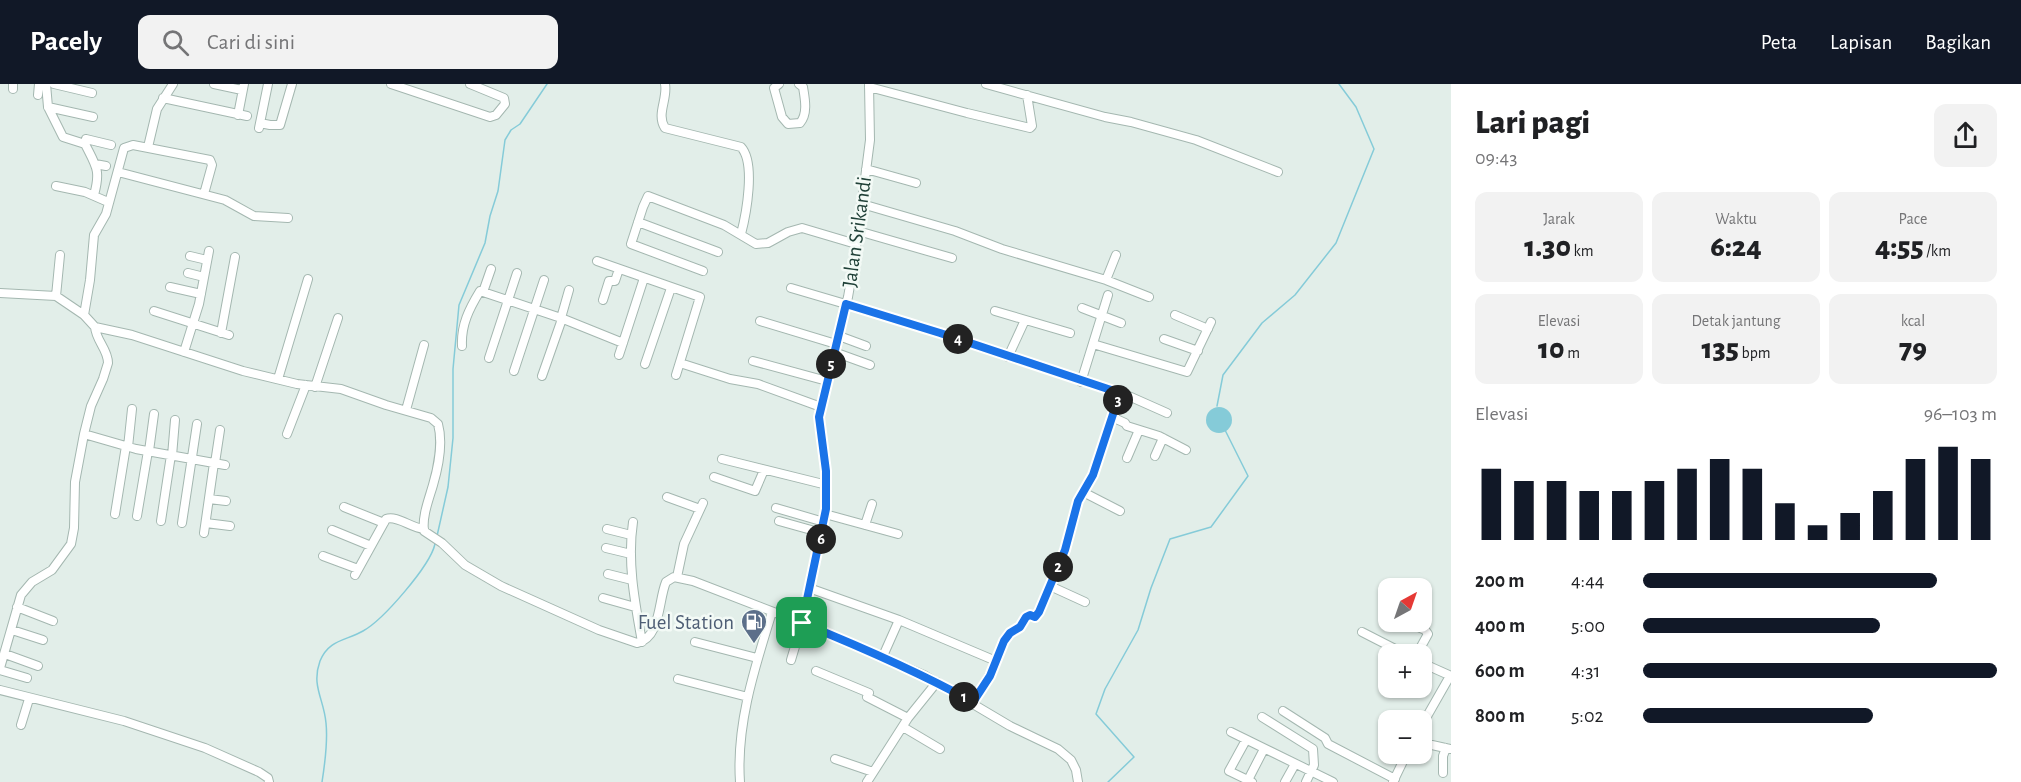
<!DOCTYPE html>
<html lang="id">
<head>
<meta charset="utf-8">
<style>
  body { margin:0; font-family:"Alegreya Sans",sans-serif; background:#f2f2f2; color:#202124; height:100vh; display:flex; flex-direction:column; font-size:22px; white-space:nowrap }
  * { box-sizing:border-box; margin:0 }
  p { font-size:20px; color:#757577 }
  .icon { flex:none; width:33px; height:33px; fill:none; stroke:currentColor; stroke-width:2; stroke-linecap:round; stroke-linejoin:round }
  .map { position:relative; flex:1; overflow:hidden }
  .side { display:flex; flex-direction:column; background:#fff; width:570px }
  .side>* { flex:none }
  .needle { width:39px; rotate:40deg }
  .fabs { position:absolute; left:1378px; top:494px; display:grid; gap:12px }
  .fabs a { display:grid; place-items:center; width:54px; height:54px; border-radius:12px; background:#fff; box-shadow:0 2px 4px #0004; font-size:30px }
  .pin { position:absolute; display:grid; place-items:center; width:51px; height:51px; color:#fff; margin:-26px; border-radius:12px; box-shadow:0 3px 9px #0006 }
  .km { position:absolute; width:30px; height:30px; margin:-15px; border-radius:50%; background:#222; color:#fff; font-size:16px; line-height:30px; text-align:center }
  .round { display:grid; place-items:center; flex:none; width:63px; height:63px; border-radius:12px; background:#f2f2f2 }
  .summary { display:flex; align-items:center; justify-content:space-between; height:102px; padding:0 24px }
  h1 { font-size:33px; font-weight:800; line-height:45px }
  .figures { display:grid; grid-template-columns:repeat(3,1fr); gap:9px; height:102px; padding:6px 24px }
  .figures div { display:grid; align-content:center; border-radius:12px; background:#f2f2f2; text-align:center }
  .figures b { font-size:30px; font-weight:800 }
  .figures small { font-size:16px; font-weight:400 }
  .figures p { font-size:16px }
  .chart { height:168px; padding:12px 24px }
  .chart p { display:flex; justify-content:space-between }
  .chart svg { width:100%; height:108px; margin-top:6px; stroke:#111827; stroke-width:6 }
  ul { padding:0 24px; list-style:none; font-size:20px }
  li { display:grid; grid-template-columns:96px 72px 1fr; align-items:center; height:45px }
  li i { height:15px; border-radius:8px; background:#111827 }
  header { display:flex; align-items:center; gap:36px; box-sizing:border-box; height:84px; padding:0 30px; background:#111827; color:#fff }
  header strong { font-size:28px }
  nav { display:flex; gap:33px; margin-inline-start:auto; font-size:21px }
  .search { width:420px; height:54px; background:#f2f2f2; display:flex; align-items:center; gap:15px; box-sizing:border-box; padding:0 21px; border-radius:12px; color:#757577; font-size:22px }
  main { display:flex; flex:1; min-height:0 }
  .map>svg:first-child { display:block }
  .water { fill:#85cbd8 }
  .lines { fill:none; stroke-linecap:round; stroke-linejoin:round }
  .stream { stroke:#85cbd8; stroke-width:1.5 }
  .minor-casing { stroke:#a4b7b0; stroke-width:10 }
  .minor { stroke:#fff; stroke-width:8 }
  .route-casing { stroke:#fff; stroke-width:12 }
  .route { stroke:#1a73e8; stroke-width:8 }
  .labels { text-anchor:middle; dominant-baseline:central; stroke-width:5; stroke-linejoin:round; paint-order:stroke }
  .street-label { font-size:21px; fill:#204138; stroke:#f3faf6 }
  .service-label { font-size:21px; fill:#4e5e75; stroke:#f3faf6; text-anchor:end }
</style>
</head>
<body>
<header>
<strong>Pacely</strong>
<div class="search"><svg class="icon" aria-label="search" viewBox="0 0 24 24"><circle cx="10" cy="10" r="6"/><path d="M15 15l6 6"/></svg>Cari di sini</div>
<nav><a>Peta</a><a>Lapisan</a><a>Bagikan</a></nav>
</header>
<main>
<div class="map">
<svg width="1451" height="698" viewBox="0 0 1451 698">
  <rect width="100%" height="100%" fill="#e2eee9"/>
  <path class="water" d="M1206 336a13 13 0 1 1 26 0a13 13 0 1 1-26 0Z"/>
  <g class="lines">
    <path class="stream" d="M1217 322 1223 291 1262 239 1295 211 1336 159 1374 65 1356 23 1339 0
      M437 452 448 403 453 354V285L459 221 485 159 490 132 498 107 505 56 511 46 520 40 547 0
      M322 698C325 679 328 658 326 639 324 615 311 602 320 577 329 555 346 557 363 547 383 536 430 482 435 460
      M1108 698 1134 673 1096 630 1105 605 1138 546 1151 504 1170 455 1211 443 1248 392 1225 346"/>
    <defs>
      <path id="minor" d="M46 0 48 23 63 53 85 60C96 82 101 86 94 111
        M54 0 92 9
        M214 0 242 6
        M391 0 490 33 496 31 505 20 504 14 470 0
        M665 0C668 15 656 30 665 44L741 63C756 79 746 131 741 150
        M779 0 774 4 782 33 788 40 800 39C808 30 805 15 803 3L799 0
        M869 0 870 56 854 179 848 213 819 333 826 387V425L802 539 924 591 1010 642 1058 665 1071 676 1076 686 1078 698
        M986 0 1105 33 1131 38 1196 56 1278 88
        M869 3 967 29 1030 44 1032 42 1027 11
        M13 5V0
        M38 11 39 0
        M163 14 247 32
        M48 23 93 33
        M238 31 244 0
        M260 39 270 41H280L292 0
        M259 44 268 0
        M85 60 86 55 111 61
        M148 63 157 25 173 0
        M95 80 106 82
        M866 85 916 99
        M118 88 225 116 254 132 288 134
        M56 102 85 108 108 118
        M862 120 955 147 1002 165 1106 196 1149 213
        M638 138 718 168
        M858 147 952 174
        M190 172 207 176
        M597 177 700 213 676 291
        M703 187 631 160 643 123 648 112 724 141 756 160 768 159 788 148 802 144 856 160
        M188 189 204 193
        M1106 196 1116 171
        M170 203 201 210
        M791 204 883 231 973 260 1131 313 1167 329
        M483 208 491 185
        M0 209 56 212 84 231 95 243 132 251 243 287 297 300 341 305 386 321 431 334 438 340C443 358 438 384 433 401 429 415 422 432 424 447L442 459 465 481 501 502 599 546 637 559C661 554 658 517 666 498L674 493 693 497 802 539 791 576
        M56 212 60 171
        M603 216 609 197H615L619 185
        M1082 224 1121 239
        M154 227 229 251
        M995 227 1070 249
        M84 231 90 196 94 151 106 130 124 64 133 61 210 76 212 81 204 110
        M1175 231 1208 245
        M561 234 569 206
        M760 237 836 260
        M221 249 235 173
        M839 252 866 262
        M1164 255 1198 267
        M1093 260 1187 288 1211 238
        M462 262C461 241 469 225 480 207L561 234 623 259
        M184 268 199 220 209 167
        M834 268 870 281
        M619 271 644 194
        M1008 273 1025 236
        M489 274 517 189
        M753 277 827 297
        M680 279 730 295 758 300 821 323
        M645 280 671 204
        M514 287 544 196
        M542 292 562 235
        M278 295 308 195
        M1081 298 1108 211
        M315 303 338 234
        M406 326 424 261
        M1112 333 1125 339 1127 342 1159 352 1186 366
        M84 350 136 365 225 381
        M287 350 306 301
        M128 363 132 325
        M149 367 154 330
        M172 372 175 336
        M1155 372 1163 354
        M1127 374 1139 346
        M722 375 827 401
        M215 379 220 346
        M714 393 755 407 764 386
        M1083 408 1120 427
        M667 413 700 425
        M209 415 226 417
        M344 423 384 439
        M776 424 824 438
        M115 430 126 362
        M825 430 898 450
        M137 432 148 367
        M161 437 171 371
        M779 437 822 449
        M633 438C627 478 635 519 642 558
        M182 439 197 340
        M206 439 230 442
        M865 441 872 420
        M607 445 631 451
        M332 446 371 462
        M204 449 214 379
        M606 464 631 470
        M323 472 358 485
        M608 490 632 496
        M355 491 386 435C397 431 411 444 424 445
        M677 493 684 460 703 419
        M1050 502 1085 518
        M809 504 899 536 996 577
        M603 514 635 523
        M17 523 53 537
        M1404 537 1425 546 1428 550 1417 570
        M12 546 43 556
        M1362 548 1405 570
        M695 558 757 574
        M5 570 38 582
        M883 572 899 536
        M1422 579 1451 592
        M0 584 21 511 32 498 52 486 71 460 74 444 75 398 84 350 91 322 103 295 108 279C108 265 96 257 95 243
        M0 586 27 594
        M816 587 869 609 867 613 908 634
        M678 595 748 613
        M0 606 124 637 205 664 259 688 268 694 269 698
        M973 618 992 587 1004 557 1010 549 1020 543 1026 533 1030 531 1035 533 1039 528 1065 466 1078 417 1093 391 1120 309
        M1283 627 1325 654 1328 660 1395 695
        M1262 633 1313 665 1314 681 1306 698
        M21 641 29 615
        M1422 641 1450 592
        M903 643 940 665
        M1231 648 1333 698
        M1246 656 1229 687 1252 698
        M1432 661 1450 665
        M835 675 873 688
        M1443 689V672L1446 664
        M1248 696 1264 665
        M740 698C736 640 755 583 772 528
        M867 698 908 634 937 598
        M1285 698 1295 680
        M1393 698 1407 669"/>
    </defs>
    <use href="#minor" class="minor-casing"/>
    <use href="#minor" class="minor"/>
  </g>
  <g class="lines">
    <defs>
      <path id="route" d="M846 220 940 249 1120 309 1093 391 1078 417 1065 466 1039 528 1035 533 1030 531 1026 533 1020 543 1010 549 1004 557 990 592 973 618C917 587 861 563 802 539L826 425V387L819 333Z"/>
    </defs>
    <use href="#route" class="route-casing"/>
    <use href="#route" class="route"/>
  </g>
  <defs>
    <symbol id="fuel-pin" viewBox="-11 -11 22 30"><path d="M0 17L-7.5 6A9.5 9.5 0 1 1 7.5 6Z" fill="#5c6f8a" stroke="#f3faf6"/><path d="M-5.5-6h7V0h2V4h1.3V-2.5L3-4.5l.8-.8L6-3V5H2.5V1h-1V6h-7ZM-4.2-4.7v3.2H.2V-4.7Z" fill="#fff"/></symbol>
  </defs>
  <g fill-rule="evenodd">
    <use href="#fuel-pin" x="739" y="523" width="30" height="40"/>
  </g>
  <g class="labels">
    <g class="street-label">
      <text transform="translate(857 148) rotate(-82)">Jalan Srikandi</text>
    </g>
    <g class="service-label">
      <text x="734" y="538">Fuel Station</text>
    </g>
  </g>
</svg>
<div class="fabs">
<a><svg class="needle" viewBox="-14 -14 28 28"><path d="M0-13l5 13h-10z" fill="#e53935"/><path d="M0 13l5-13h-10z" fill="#757577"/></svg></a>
<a>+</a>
<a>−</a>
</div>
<div class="pin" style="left:802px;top:539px;background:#1e9e55"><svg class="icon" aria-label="arrive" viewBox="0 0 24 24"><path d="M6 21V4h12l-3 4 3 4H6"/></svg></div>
<b class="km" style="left:964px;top:613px">1</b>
<b class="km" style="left:1058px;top:483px">2</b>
<b class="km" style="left:1118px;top:316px">3</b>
<b class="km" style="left:958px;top:255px">4</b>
<b class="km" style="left:831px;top:280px">5</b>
<b class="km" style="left:821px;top:455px">6</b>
</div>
<section class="side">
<div class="summary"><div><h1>Lari pagi</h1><p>09:43</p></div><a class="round"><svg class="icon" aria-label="share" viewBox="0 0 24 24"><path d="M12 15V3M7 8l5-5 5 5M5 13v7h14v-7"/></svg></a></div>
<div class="figures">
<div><p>Jarak</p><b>1.30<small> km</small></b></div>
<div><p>Waktu</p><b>6:24</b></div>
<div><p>Pace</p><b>4:55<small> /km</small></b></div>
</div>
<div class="figures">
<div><p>Elevasi</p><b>10<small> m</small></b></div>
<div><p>Detak jantung</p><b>135<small> bpm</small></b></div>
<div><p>kcal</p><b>79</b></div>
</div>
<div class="chart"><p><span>Elevasi</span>96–103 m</p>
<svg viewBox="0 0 160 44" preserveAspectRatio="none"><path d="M5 44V15M15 44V20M25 44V20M35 44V24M45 44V24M55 44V20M65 44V15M75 44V11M85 44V15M95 44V29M105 44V38M115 44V33M125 44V24M135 44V11M145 44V6M155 44V11"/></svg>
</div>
<ul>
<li><b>200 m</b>4:44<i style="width:83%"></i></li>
<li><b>400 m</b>5:00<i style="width:67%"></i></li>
<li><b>600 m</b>4:31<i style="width:100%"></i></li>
<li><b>800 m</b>5:02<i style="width:65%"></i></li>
</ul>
</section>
</main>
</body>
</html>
